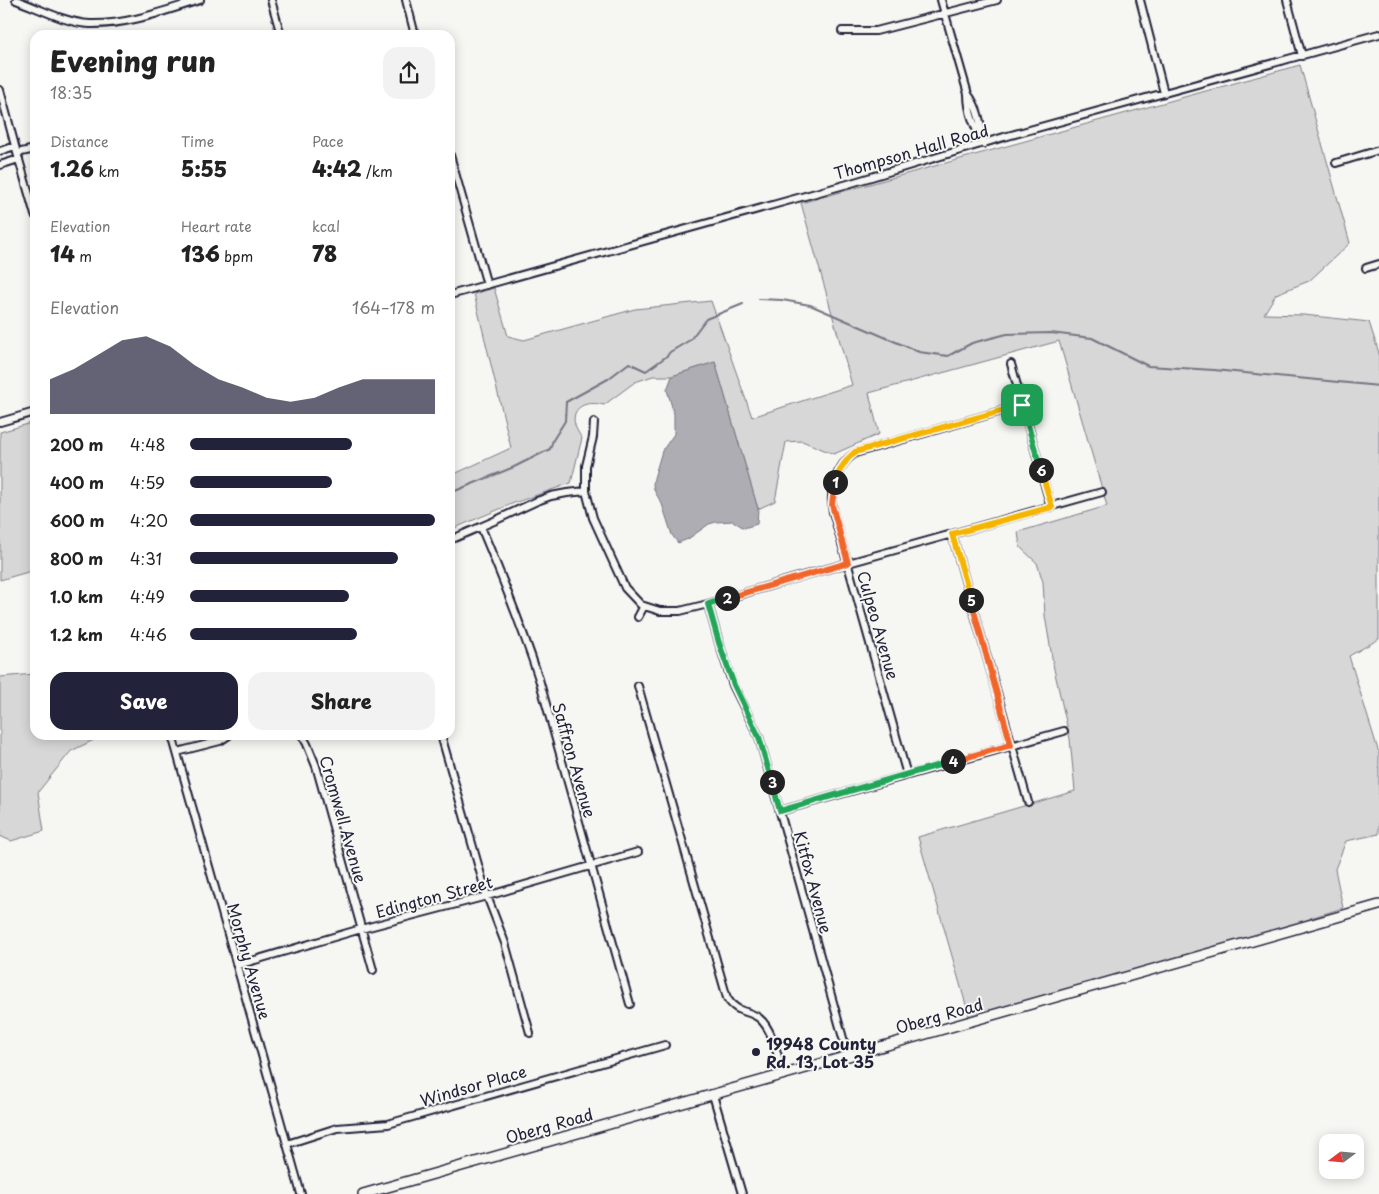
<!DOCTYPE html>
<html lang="en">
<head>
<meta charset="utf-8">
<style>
  body { margin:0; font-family:"Playpen Sans",sans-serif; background:#f2f2f2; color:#222; height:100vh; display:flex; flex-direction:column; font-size:19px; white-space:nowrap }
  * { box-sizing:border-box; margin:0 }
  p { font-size:16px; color:#767676 }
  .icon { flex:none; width:28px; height:28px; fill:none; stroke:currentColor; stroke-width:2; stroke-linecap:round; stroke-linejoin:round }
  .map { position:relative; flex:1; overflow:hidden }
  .panel { position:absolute; left:30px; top:30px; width:425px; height:710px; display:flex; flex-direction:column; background:#fff; border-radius:15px; box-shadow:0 2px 12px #0003 }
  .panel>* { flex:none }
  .needle { width:32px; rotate:254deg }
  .tools { position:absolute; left:1319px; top:1134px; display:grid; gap:10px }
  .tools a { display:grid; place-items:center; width:45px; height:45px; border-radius:10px; background:#fff; box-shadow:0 2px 12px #0003; font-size:25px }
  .pin { position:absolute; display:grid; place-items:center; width:42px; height:42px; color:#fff; margin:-21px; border-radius:10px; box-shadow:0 2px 8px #0006 }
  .km { position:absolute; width:25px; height:25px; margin:-12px; border-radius:50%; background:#222; color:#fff; font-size:14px; line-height:25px; text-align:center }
  .round { display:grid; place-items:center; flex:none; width:52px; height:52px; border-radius:15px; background:#f2f2f2 }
  .headline { display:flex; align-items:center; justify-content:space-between; height:85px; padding:0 20px }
  h1 { font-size:28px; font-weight:800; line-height:38px }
  .metrics { display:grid; grid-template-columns:repeat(3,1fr); gap:8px; height:85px; padding:5px 20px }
  .metrics div { display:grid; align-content:center }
  .metrics b { font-size:21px; font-weight:800 }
  .metrics small { font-size:14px; font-weight:400 }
  .metrics p { font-size:14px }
  .chart { height:140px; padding:10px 20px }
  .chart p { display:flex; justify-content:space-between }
  .chart svg { width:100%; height:90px; margin-top:5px; fill:#22223b; opacity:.7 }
  .action { display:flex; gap:10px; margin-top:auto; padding:10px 20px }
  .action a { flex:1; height:58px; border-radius:15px; background:#22223b; color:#fff; font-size:20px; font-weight:800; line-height:58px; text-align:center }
  .action a+a { background:#f2f2f2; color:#222 }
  ul { padding:0 20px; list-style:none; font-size:16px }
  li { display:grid; grid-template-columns:80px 60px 1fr; align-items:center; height:38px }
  li i { height:12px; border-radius:6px; background:#22223b }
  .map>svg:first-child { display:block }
  .green { fill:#d7d7d7; stroke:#7c7c89 }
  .water { fill:#adadb3; stroke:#757583 }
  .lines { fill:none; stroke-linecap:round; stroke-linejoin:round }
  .stream { stroke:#757583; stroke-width:2 }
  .street-casing { stroke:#22223b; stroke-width:10 }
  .secondary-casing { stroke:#22223b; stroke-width:12 }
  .street { stroke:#f6f6f2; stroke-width:6 }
  .secondary { stroke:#f6f6f2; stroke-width:9 }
  .split-1-casing { stroke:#fff; stroke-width:10 }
  .split-2-casing { stroke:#fff; stroke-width:10 }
  .split-3-casing { stroke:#fff; stroke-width:10 }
  .split-4-casing { stroke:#fff; stroke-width:10 }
  .split-5-casing { stroke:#fff; stroke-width:10 }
  .split-6-casing { stroke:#fff; stroke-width:10 }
  .split-7-casing { stroke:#fff; stroke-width:10 }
  .split-1 { stroke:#f5b400; stroke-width:6 }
  .split-2 { stroke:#f0652b; stroke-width:6 }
  .split-3 { stroke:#22a559; stroke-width:6 }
  .split-4 { stroke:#22a559; stroke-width:6 }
  .split-5 { stroke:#f0652b; stroke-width:6 }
  .split-6 { stroke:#f5b400; stroke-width:6 }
  .split-7 { stroke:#22a559; stroke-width:6 }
  .poi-dot { fill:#22223b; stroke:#f6f6f2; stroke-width:2 }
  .labels { text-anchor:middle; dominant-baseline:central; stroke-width:4; stroke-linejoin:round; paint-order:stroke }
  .street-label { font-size:16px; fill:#22223b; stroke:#f6f6f2 }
  .poi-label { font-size:16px; font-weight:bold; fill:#22223b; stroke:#f6f6f2; text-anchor:start }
</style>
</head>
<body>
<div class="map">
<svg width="1379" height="1194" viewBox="0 0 1379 1194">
  <rect width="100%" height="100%" fill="#f6f6f2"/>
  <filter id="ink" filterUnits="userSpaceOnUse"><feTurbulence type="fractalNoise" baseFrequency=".02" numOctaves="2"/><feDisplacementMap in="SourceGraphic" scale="10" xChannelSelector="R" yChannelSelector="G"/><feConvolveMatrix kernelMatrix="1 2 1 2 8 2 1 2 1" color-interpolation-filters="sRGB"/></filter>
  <g filter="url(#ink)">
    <path class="green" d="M1300 65 1350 243 1309 281 1276 294 1264 314 1304 315 1369 322 1379 353V639L1349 656 1378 750 1379 751V834L1346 841 1335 869 1343 908 1310 918 1313 929 972 1026 918 837 1075 791 1070 739 1054 669 1045 616 1043 582 1037 563 1020 547 1018 532 1107 506 1059 341 869 393 879 434 834 454 802 441 786 442 775 501 758 509 715 362 672 376H653L635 382 604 405C577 398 565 416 582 438L571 483 514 503 450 530V476L511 448 474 294 494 288 508 336 524 340 635 309 711 301 752 417 852 385 801 203Z
      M35 422V570L0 580V432Z
      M35 674V735H104L71 751 38 792 44 831 11 841 0 836V677Z"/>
    <path class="water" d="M715 362 758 509 757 524 744 528 733 521 716 522 709 524 688 539 678 543 672 535 662 504 655 492 653 485 654 478 662 451 674 434V414L667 390 672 376Z"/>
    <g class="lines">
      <path class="stream" d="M759 299 782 300 810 305 919 352 948 356 972 343 1007 334 1051 333 1092 338 1148 366 1214 370 1379 386
        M450 493 514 467 550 449 553 440 565 421 566 402 608 379 629 363 646 371 667 356 670 352 690 340 706 319 743 304"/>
      <defs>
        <path id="street" d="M16 0C38 8 66 23 90 24 128 25 164 11 200 0
          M271 0 281 35
          M406 0 415 35
          M941 0 968 94C968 113 975 128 984 144
          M1140 0 1164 93
          M1287 0 1302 56
          M842 31H876L997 0
          M0 90 15 146 35 215
          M968 94C978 107 981 124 983 140
          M0 151 15 146
          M17 153 35 149
          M450 155 487 285
          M1336 163 1379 150
          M0 165 19 159
          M1366 268 1379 264
          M450 295 848 184 1004 137 1379 34
          M1011 364 1051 507
          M0 422 35 412
          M594 422 593 437 586 466V491L593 518 625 588 641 605 660 611H680L708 604 802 576 1102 492
          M481 527C502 577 522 627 539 679L630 1004
          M952 534 1028 802
          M450 540 494 521 537 501 551 496 567 493 586 491
          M708 604 719 643 733 685 759 737 848 1056
          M638 617 644 606
          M638 686 727 998C736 1013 748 1010 759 1018 773 1029 778 1058 783 1075
          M172 735 301 1194
          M302 735 307 744 316 766 373 970
          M441 735 487 896 505 943 530 1033
          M177 752 220 741 229 735
          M907 775 833 512C829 490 836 466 855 453L1022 405
          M780 811 1064 731
          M238 965 361 929 487 896 638 852
          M713 1095 742 1194
          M287 1144 337 1128 388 1124 665 1045"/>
        <path id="secondary" d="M363 1194 1379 905"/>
      </defs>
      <use href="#street" class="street-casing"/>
      <use href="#secondary" class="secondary-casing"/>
      <use href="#street" class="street"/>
      <use href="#secondary" class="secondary"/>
    </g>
  </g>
  <g class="lines" filter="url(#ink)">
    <defs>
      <path id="split-1" d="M835 482C839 470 845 460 855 452L1022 405"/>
      <path id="split-2" d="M727 598 848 563 832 505 835 482"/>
      <path id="split-3" d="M727 598 708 604 719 643 734 685 759 737 772 782"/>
      <path id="split-4" d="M772 782 780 811 953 761"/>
      <path id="split-5" d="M953 761 1011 745 971 600"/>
      <path id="split-6" d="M971 600 952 534 1052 507 1041 470"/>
      <path id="split-7" d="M1022 405 1041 470"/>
    </defs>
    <use href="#split-1" class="split-1-casing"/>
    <use href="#split-2" class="split-2-casing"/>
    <use href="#split-3" class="split-3-casing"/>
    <use href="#split-4" class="split-4-casing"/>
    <use href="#split-5" class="split-5-casing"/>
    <use href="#split-6" class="split-6-casing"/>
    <use href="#split-7" class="split-7-casing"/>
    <use href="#split-1" class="split-1"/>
    <use href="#split-2" class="split-2"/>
    <use href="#split-3" class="split-3"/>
    <use href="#split-4" class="split-4"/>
    <use href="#split-5" class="split-5"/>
    <use href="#split-6" class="split-6"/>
    <use href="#split-7" class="split-7"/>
  </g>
  <circle class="poi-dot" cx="756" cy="1052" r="5"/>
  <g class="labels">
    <g class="street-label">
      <text transform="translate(911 151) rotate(-16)">Thompson Hall Road</text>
      <text transform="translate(879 625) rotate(74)">Culpeo Avenue</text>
      <text transform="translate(575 760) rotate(74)">Saffron Avenue</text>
      <text transform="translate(344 819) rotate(74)">Cromwell Avenue</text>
      <text transform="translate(814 882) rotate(75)">Kitfox Avenue</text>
      <text transform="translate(434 896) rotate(-15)">Edington Street</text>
      <text transform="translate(250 961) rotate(74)">Morphy Avenue</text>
      <text transform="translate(939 1015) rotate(-16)">Oberg Road</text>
      <text transform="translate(473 1085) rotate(-16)">Windsor Place</text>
      <text transform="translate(549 1125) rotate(-16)">Oberg Road</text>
    </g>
    <g class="poi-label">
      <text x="766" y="1043">19948 County<tspan x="766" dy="18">Rd. 13, Lot 35</tspan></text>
    </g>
  </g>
</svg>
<div class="tools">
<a><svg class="needle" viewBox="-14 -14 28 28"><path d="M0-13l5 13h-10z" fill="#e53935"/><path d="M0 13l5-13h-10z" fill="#767676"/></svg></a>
</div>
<div class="pin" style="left:1022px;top:405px;background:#1e9e55"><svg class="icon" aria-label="arrive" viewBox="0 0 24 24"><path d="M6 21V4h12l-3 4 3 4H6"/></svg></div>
<b class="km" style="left:835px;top:482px">1</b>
<b class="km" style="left:727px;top:598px">2</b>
<b class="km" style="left:772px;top:782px">3</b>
<b class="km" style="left:953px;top:761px">4</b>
<b class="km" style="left:971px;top:600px">5</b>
<b class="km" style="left:1041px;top:470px">6</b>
<section class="panel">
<div class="headline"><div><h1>Evening run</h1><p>18:35</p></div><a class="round"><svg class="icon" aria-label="share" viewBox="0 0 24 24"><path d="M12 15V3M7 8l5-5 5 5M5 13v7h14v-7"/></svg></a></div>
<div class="metrics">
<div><p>Distance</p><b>1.26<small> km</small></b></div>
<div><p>Time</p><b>5:55</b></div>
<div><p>Pace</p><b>4:42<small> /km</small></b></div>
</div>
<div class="metrics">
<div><p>Elevation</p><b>14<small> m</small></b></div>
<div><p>Heart rate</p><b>136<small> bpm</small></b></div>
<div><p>kcal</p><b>78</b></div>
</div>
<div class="chart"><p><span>Elevation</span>164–178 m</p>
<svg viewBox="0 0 160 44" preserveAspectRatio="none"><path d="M0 44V27L10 22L20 15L30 8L40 6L50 11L60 20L70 27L80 31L90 36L100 38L110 36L120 31L130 27L140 27L150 27L160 27V44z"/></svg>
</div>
<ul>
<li><b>200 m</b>4:48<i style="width:66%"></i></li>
<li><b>400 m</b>4:59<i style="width:58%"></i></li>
<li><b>600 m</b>4:20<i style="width:100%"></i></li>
<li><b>800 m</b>4:31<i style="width:85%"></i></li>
<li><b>1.0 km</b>4:49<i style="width:65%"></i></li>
<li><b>1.2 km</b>4:46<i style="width:68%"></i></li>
</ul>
<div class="action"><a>Save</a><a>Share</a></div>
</section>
</div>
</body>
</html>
